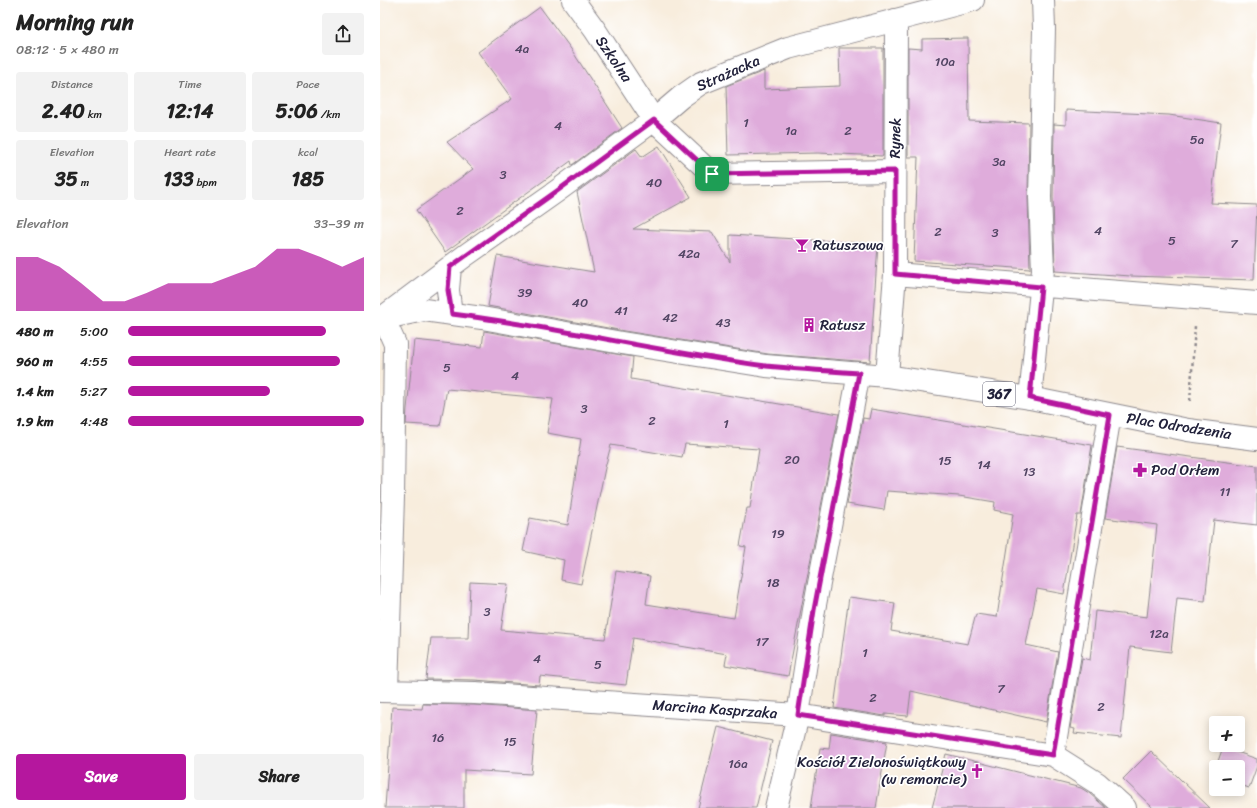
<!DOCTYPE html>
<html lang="en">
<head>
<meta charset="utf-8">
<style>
  body { margin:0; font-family:Sriracha,sans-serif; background:#f2f2f2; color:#222; height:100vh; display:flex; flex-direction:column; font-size:15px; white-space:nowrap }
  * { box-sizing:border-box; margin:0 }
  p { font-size:13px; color:#767676 }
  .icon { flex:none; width:22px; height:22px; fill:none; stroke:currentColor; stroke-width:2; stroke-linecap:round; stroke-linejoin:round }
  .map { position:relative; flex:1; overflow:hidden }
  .sheet { display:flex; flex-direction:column; background:#fff; width:380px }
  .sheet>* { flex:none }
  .buttons { position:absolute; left:829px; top:716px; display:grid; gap:8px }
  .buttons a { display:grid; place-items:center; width:36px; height:36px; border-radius:4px; background:#fff; box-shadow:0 2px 10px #0003; font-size:20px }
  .pin { position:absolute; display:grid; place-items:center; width:34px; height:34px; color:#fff; margin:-17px; border-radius:8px; box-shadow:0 2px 6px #0006 }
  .round { display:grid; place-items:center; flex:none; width:42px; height:42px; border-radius:4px; background:#f2f2f2 }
  .headline { display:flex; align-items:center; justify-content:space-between; height:68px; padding:0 16px }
  h1 { font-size:22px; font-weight:800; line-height:30px }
  .stats { display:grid; grid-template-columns:repeat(3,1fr); gap:6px; height:68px; padding:4px 16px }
  .stats div { display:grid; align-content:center; border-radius:4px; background:#f2f2f2; text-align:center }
  .stats b { font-size:20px; font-weight:800 }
  .stats small { font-size:11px; font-weight:400 }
  .stats p { font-size:11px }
  .chart { height:112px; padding:8px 16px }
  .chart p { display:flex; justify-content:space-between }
  .chart svg { width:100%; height:72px; margin-top:4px; fill:#b5179e; opacity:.7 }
  .button { display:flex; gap:8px; margin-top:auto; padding:8px 16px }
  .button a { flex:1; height:46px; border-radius:4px; background:#b5179e; color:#fff; font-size:16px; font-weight:800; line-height:46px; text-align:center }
  .button a+a { background:#f2f2f2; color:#222 }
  ul { padding:0 16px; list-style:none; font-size:13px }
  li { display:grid; grid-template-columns:64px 48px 1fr; align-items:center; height:30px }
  li i { height:10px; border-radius:5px; background:#b5179e }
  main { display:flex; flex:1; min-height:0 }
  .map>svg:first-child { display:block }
  .building { fill:#dfacdb }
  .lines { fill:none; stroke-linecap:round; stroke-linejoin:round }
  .minor-casing { stroke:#8d888c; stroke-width:24 }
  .major-casing { stroke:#8d888c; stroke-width:24 }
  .path { stroke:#8d888c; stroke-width:2.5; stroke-dasharray:3 3; stroke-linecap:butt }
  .minor { stroke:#fff; stroke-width:22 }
  .major { stroke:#fff; stroke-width:22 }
  .route-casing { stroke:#fff; stroke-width:8 }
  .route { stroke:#b5179e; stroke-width:5 }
  .labels { text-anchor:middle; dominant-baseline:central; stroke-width:3.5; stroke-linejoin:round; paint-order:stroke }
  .number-label { font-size:13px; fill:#514463 }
  .shield { fill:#fff; stroke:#646476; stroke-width:1 }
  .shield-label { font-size:14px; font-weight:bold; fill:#22223b }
  .street-label { font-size:15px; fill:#22223b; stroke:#fff }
  .poi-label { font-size:15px; fill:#22223b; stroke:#fff; text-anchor:start }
</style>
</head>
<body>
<main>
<section class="sheet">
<div class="headline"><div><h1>Morning run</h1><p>08:12 · 5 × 480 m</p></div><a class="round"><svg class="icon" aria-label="share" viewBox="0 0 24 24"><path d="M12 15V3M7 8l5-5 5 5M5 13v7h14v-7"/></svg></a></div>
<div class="stats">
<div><p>Distance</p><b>2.40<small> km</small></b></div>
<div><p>Time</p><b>12:14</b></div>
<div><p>Pace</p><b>5:06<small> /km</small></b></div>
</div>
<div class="stats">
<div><p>Elevation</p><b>35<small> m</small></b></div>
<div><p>Heart rate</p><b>133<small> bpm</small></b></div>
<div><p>kcal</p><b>185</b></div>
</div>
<div class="chart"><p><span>Elevation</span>33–39 m</p>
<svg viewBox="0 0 160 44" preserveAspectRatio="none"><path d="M0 44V11L10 11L20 17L30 27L40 38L50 38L60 33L70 27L80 27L90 27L100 22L110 17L120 6L130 6L140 11L150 17L160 11V44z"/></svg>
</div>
<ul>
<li><b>480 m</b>5:00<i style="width:84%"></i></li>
<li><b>960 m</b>4:55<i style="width:90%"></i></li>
<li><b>1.4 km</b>5:27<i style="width:60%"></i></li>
<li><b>1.9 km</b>4:48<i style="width:100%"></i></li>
</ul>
<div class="button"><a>Save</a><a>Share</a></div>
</section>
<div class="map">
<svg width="877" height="808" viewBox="0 0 877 808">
  <rect width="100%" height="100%" fill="#fff"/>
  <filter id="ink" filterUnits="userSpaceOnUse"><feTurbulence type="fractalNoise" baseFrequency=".025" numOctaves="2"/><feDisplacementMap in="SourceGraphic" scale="8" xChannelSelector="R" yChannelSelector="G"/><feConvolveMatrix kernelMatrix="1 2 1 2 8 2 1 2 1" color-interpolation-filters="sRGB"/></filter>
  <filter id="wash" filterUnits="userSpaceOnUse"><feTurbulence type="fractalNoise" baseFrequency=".012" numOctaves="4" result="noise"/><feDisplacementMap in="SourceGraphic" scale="16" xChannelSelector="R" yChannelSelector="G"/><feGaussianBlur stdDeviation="0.9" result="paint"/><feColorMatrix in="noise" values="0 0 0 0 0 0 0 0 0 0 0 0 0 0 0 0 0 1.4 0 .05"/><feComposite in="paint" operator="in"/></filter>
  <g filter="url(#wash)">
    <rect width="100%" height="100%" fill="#f8eddd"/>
    <g id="blocks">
      <path class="building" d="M160 7 191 49 242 128 192 165 191 161 65 252 36 210 93 169 67 142 132 99 98 52Z
        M588 38 589 121 649 123 648 197 650 269 534 261 538 157H528V48L542 49V39Z
        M459 48H503V156L438 153 348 155 346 86 384 71V89L460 86Z
        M686 110 789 115 841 123 831 203 877 205 874 280 751 276 675 271 673 197 674 124 686 125Z
        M279 146 311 197 253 229 332 232 350 262V235L498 244 490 362 388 354 244 331 108 306 117 256 214 272 197 192 256 149 262 157Z
        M104 331 253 357 251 379 459 414 408 676 345 665 347 654 253 638 246 685 160 676 159 685 95 680 46 679 51 638H88L90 582 128 584 121 630 225 639 236 571 270 576 266 604 354 618 366 547 360 546 367 508H370L379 449 305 444 302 457 231 445 225 468 201 584 181 580 184 560 143 551 150 518 188 525 201 439 167 433 173 399 67 389 60 426 26 424 27 409 34 340 102 347Z
        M491 409 712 445 701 515H697L684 594 657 589 646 645 678 652 666 722 531 691 528 716 505 714V716L454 708 469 597 515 603 511 631 588 644 596 614 617 617 633 514 614 510 615 502 579 496 507 491 504 510 467 504 483 418 489 419Z
        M737 447 877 466V525L834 520 825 601 797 598 791 652 750 647 741 738 694 733 695 729 690 728 702 658 710 660 715 611 767 617 777 525 725 518Z
        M43 704 94 705 157 710 151 774 84 770V808H5L12 707 42 709Z
        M338 727 392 741 376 808H318Z
        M451 733 507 742 496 808H431L440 748 449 749Z
        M843 747 877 759V766L869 788 858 784V767H836Z
        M771 751 830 808H773L743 779Z
        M566 754 701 788 709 793 726 808H552Z"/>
    </g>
  </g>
  <g filter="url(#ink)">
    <use href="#blocks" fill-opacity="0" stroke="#8d888c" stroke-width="1"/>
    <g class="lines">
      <defs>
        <path id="minor" d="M193 0 215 30 274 120 332 174 515 171
          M515 274 877 303
          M3 317 15 344 13 497 7 691
          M507 376 515 274 516 20
          M650 398 663 270 660 197 664 29 663 0
          M0 691 95 693 418 715 673 755 717 783 745 808
          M673 755 730 415
          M396 808 418 715 434 610 479 373"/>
        <path id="major" d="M70 267 68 290 71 314
          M6 315 86 255 177 191 274 120 301 97 321 83 408 48 593 0
          M0 319 44 310 102 318 242 343 386 366 507 376 650 398 808 430 877 439"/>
      </defs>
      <use href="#minor" class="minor-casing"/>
      <use href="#major" class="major-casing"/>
      <path class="path" d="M810 401 815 326"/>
      <use href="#minor" class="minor"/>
      <use href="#major" class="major"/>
    </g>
  </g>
  <g class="lines" filter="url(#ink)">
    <defs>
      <path id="route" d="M274 120 332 174 515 171V274L661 287 650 398 730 415 673 755 418 715 434 610 479 373C448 371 417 369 386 366 280 352 177 327 72 314L68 290 70 267 177 191Z"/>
    </defs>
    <use href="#route" class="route-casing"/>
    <use href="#route" class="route"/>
  </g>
  <defs>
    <symbol id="bar-bare" viewBox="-9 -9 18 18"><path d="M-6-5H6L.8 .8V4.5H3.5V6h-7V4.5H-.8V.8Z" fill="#b5179e" stroke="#fff" stroke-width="2.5" paint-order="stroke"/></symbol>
    <symbol id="building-bare" viewBox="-9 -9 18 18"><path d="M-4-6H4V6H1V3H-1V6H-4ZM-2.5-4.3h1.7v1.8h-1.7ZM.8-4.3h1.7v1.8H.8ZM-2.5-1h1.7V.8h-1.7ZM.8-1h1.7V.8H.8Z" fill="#b5179e" stroke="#fff" stroke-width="2.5" paint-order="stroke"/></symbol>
    <symbol id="pharmacy-bare" viewBox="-9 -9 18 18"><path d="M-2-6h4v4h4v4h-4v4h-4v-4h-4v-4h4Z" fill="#b5179e" stroke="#fff" stroke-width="2.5" paint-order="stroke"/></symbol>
    <symbol id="church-bare" viewBox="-9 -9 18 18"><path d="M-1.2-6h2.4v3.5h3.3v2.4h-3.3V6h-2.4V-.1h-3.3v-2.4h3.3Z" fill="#b5179e" stroke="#fff" stroke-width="2.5" paint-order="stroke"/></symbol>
  </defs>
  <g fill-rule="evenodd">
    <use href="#bar-bare" x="412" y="235" width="20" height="20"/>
    <use href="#building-bare" x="419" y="315" width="20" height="20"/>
    <use href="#pharmacy-bare" x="750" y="460" width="20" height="20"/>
    <use href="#church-bare" x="587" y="761" width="20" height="20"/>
  </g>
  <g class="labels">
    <g class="number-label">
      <text x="142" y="48">4a</text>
      <text x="565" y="61">10a</text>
      <text x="366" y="122">1</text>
      <text x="178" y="125">4</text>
      <text x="411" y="130">1a</text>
      <text x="468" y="130">2</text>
      <text x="817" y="139">5a</text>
      <text x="619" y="161">3a</text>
      <text x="123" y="174">3</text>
      <text x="274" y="182">40</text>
      <text x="80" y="210">2</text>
      <text x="718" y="230">4</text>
      <text x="558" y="231">2</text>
      <text x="615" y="232">3</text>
      <text x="792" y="240">5</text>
      <text x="854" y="243">7</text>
      <text x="309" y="253">42a</text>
      <text x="145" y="292">39</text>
      <text x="200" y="302">40</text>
      <text x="241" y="310">41</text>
      <text x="290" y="317">42</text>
      <text x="343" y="322">43</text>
      <text x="67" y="367">5</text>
      <text x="135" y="375">4</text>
      <text x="204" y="408">3</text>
      <text x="272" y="420">2</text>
      <text x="346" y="423">1</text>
      <text x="412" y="459">20</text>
      <text x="565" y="460">15</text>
      <text x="604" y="464">14</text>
      <text x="649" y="471">13</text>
      <text x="845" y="491">11</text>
      <text x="398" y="533">19</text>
      <text x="393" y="582">18</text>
      <text x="107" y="611">3</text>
      <text x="779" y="633">12a</text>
      <text x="382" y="641">17</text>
      <text x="485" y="652">1</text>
      <text x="157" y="658">4</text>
      <text x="218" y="664">5</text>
      <text x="621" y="688">7</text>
      <text x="493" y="697">2</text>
      <text x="721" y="706">2</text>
      <text x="58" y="737">16</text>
      <text x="130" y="741">15</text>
      <text x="358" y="763">16a</text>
    </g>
    <rect class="shield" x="603" y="382" width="32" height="24" rx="3"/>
    <g class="shield-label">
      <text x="619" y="394">367</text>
    </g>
    <g class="street-label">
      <text transform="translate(234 59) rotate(56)">Szkolna</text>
      <text transform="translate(348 73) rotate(-24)">Strażacka</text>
      <text transform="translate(515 138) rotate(-89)">Rynek</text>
      <text transform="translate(799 426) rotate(9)">Plac Odrodzenia</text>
      <text transform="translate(335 709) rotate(4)">Marcina Kasprzaka</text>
    </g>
    <g class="poi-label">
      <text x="433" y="245">Ratuszowa</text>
      <text x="440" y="325">Ratusz</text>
      <text x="771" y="470">Pod Orłem</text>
      <text x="586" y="762" text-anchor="end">Kościół Zielonoświątkowy<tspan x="586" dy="17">(w remoncie)</tspan></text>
    </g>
  </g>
</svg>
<div class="buttons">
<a>+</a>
<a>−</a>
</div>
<div class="pin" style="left:332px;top:174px;background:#1e9e55"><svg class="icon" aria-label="arrive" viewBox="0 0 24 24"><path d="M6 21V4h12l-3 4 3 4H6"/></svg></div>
</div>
</main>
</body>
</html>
